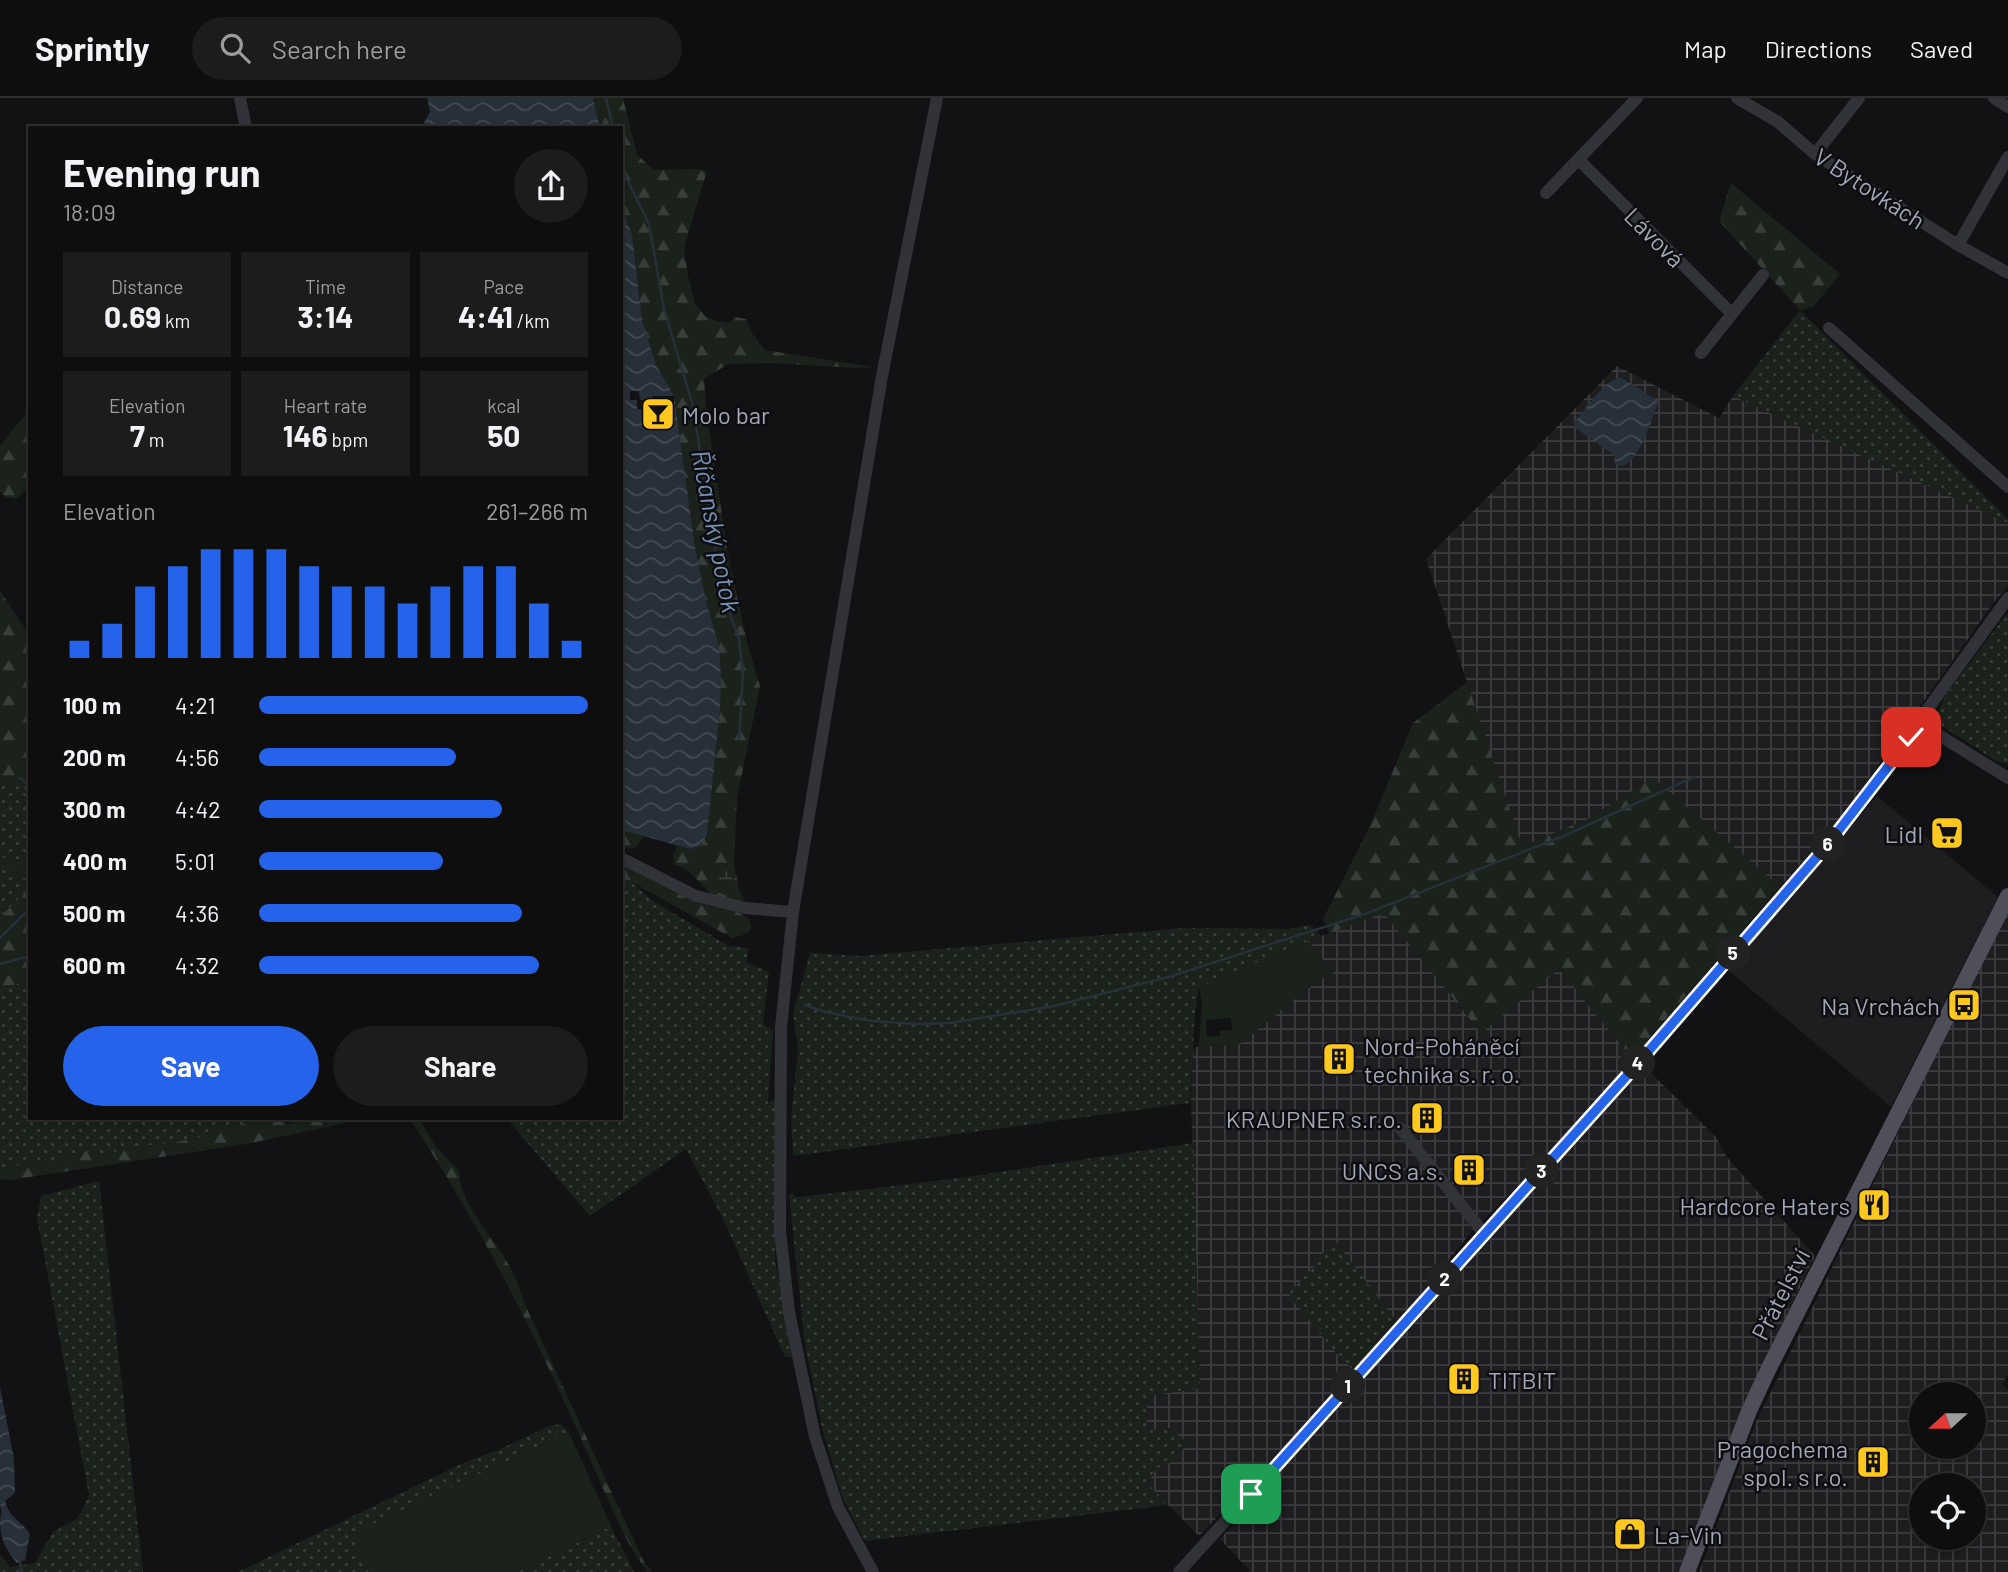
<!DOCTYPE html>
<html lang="en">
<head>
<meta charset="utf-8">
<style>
  body { margin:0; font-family:Barlow,sans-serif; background:#1c1c1d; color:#f1f3f6; height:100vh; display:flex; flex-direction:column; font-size:26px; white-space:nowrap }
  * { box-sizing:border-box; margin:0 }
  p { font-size:23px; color:#9b9c9e }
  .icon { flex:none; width:38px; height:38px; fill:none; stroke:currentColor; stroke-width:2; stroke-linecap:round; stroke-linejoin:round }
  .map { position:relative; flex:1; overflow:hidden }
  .drawer { position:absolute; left:28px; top:28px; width:595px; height:994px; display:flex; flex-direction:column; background:#0e0e0f; border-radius:0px; box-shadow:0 4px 10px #0003,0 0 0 2px #2e2e2f }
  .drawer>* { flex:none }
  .needle { width:46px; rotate:249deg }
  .buttons { position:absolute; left:1909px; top:1284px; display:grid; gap:14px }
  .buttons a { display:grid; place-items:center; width:77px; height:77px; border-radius:50%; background:#0e0e0f; box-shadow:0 4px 10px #0003,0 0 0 2px #2e2e2f; font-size:35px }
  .pin { position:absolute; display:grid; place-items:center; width:60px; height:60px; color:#fff; margin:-30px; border-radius:14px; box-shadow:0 4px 10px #0006 }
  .km { position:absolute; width:35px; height:35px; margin:-18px; border-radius:50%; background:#222; color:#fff; font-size:19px; line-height:35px; text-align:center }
  .round { display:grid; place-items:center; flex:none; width:74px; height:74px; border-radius:37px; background:#1c1c1d }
  .summary { display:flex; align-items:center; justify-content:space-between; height:119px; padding:0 35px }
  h1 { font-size:38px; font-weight:700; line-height:52px }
  .figures { display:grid; grid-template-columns:repeat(3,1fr); gap:10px; height:119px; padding:7px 35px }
  .figures div { display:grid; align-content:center; border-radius:0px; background:#1c1c1d; text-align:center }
  .figures b { font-size:30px; font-weight:700 }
  .figures small { font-size:19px; font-weight:400 }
  .figures p { font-size:19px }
  .chart { height:196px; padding:14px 35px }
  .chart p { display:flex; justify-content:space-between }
  .chart svg { width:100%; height:126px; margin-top:7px; stroke:#2563eb; stroke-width:6 }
  .primary-button { display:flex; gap:14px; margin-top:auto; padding:14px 35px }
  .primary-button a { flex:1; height:80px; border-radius:42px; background:#2563eb; color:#fff; font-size:28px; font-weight:700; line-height:80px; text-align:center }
  .primary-button a+a { background:#1c1c1d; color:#f1f3f6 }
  ul { padding:0 35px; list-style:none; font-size:23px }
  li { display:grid; grid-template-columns:112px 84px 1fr; align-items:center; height:52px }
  li i { height:18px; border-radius:9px; background:#2563eb }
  header { display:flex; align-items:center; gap:42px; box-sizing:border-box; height:98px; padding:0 35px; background:#0e0e0f; border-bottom:2px solid #2e2e2f }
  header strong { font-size:33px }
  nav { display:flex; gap:38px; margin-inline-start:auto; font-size:24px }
  .search { width:490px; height:63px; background:#1c1c1d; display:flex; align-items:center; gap:18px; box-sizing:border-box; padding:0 24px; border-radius:38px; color:#9b9c9e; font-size:26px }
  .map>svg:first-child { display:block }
  .built { fill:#1e1e21 }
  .industrial { fill:url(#industrial-grid); fill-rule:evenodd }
  .grass { fill:url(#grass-dots) }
  .forest { fill:url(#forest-firs) }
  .wetland { fill:url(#wetland-marsh) }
  .garden { fill:#1a221b; fill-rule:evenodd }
  .water { fill:url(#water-waves) }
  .pier { fill:#121214 }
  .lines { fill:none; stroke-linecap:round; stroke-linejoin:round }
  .stream { stroke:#272f38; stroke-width:2.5 }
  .minor { stroke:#323339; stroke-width:12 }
  .major { stroke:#4e4f58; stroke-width:16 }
  .route-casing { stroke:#fff; stroke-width:14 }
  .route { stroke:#2563eb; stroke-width:9 }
  .labels { text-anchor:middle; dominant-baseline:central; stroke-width:5; stroke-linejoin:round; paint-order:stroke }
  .street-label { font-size:24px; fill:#a2a6b6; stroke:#0d0d0f }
  .poi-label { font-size:24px; fill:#a2a6b6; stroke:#0d0d0f; text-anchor:end }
  .water-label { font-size:26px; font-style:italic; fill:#7591b5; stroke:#0d0d0f }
</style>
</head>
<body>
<header>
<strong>Sprintly</strong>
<div class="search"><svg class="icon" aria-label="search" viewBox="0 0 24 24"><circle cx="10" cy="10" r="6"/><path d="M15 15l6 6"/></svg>Search here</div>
<nav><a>Map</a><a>Directions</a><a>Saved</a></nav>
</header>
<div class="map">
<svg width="2008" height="1474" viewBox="0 0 2008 1474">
  <defs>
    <pattern id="industrial-grid" width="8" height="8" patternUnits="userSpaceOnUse" patternTransform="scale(1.75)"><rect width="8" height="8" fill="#1e1e21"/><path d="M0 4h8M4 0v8" fill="none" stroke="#3c3c3f"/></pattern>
    <pattern id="grass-dots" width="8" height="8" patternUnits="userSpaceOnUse" patternTransform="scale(1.75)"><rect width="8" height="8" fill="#1a221b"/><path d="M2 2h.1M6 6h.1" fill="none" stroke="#383f3a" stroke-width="1.8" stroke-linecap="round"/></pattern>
    <pattern id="forest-firs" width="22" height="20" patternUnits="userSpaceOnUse" patternTransform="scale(1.75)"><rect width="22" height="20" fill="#1a221b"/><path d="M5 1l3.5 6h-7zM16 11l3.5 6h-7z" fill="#383f3a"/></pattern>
    <pattern id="wetland-marsh" width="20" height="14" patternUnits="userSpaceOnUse" patternTransform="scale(1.75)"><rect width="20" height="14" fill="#1a221b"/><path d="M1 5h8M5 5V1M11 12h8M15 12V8" fill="none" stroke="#383f3a"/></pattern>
    <pattern id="water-waves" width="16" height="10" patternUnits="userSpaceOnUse" patternTransform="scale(1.75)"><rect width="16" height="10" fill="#272f38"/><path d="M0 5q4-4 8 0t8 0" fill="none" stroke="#434a53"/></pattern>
  </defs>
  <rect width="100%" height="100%" fill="#121214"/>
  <path class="built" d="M1877 698 1998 799 1891 1009 1728 872Z"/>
  <path class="industrial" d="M1617 268 1719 320 1733 298 2008 425V489L1994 504 1844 716 1780 789 1653 680 1588 721 1522 749 1426 461Z
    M2008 811V1275L2002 1287 2008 1291V1474H1699L1756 1324ZM1922 1297H1974V1349H1922ZM1922 1388H1974V1440H1922Z
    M1384 814 1481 935 1559 871 1632 960 1557 1049 1473 1132 1414 1205 1280 1353 1199 1438 1147 1386 1157 1370 1177 1362 1146 1333 1147 1298 1200 1290 1191 1002 1193 951 1199 948 1238 947 1320 881 1333 875 1308 843Z
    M1641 973H1649L1716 1039 1726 1058 1815 1158 1743 1307 1679 1474H1251L1220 1441Z"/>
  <path class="grass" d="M1800 212 2008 421V425L1733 298Z
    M2008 514V666L1996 663 1942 628 1937 616 1945 598Z
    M0 680 30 694V766L0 759Z
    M0 770 20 776 30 785V790L0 819Z
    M621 778 628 781 653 803 729 848 749 850 746 864 769 874 763 926 773 932 768 1004 777 1001 775 1162 795 1259H785L724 1123 686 1051 590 1118 506 1020H621Z
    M1310 827 1321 838 1199 889 1195 914 1190 1005 793 1058 791 1022 798 951 793 916 810 855 859 858 1182 830 1289 831Z
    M30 883V1020H273L210 1033 203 1039 159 1047H148L101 1057 86 1053 49 1063 0 1070V890Z
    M1193 1045 1200 1290 1147 1298 1146 1333 1169 1330 1187 1344 1177 1362 1157 1370 1147 1385 1168 1407 865 1443 843 1401 823 1334 805 1247 789 1097 792 1095 795 1099H800L960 1080Z
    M99 1083 143 1474H0V1457L10 1469 35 1465 53 1434 78 1420 89 1398 37 1120 41 1098Z
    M1336 1144 1397 1224 1358 1267 1353 1269 1344 1265 1290 1199 1289 1195 1321 1161 1319 1158Z
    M561 1326 569 1334 353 1436 369 1474H238L463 1365 496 1353 549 1328Z
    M611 1428 634 1474H517Z"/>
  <path class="forest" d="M593 0H623L637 57 654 72 696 71 707 73 684 150 688 178 695 206 705 218 717 223 729 225 735 219 746 221 753 237 765 252 873 269 856 270 771 265 728 266 704 281 706 309 728 457 747 544 760 588 737 700 734 765 738 788 746 807C739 806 730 806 723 804 704 797 695 770 674 767L673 758 677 748 690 751 717 626 721 580 695 449 674 299 656 267 642 222 632 137 621 108V30H600Z
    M1731 85 1840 176 1813 209 1800 212 1719 123Z
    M30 315V388L17 401 5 399 0 393V347L25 317Z
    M0 493 30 538V694L0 680Z
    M1467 584 1522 748 1588 721 1653 680 1780 789 1632 960 1559 871 1481 935 1384 815 1329 835 1323 821 1370 728 1413 625Z
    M621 729C627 735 636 734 644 738L635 751 621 750Z
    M0 759 30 766V785L20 776 0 770Z
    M621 764C649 779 678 799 708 808 719 810 749 813 751 826 754 836 739 838 732 840L621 778Z
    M30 790V818L27 829 30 830V883L0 890V819Z
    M273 1020H282L286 1026 318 1020H370L246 1046 10 1082 0 1081V1070L49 1063 86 1053 101 1057 148 1047H159L203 1039 210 1033Z
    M382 1020H419L435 1048 460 1074C455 1097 494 1142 506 1162 513 1174 520 1189 523 1202L644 1464 653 1474H648C629 1451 617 1422 605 1395 591 1364 578 1333 564 1303 520 1207 470 1111 411 1023Z"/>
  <path class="wetland" d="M729 771 740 802 716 794 704 776Z"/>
  <path class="garden" d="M1308 843 1334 875 1320 881 1238 947 1199 948 1202 904 1199 889ZM1231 920 1232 932 1220 933V938L1207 939 1206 922Z
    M569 1334 611 1428 517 1474H369L352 1436Z"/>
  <path class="water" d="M427 0H593L600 30H421L430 14Z
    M621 108 632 137 642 222 656 267 674 298 695 449 706 503 719 549 721 580 720 610 707 737 700 748 690 751 625 733 621 729Z
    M1620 279 1658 303 1657 308C1649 328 1642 357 1623 368L1615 366 1614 357 1574 329 1575 323C1587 310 1603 284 1620 279Z
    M0 1289 14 1361 15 1395 5 1403C8 1418 22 1424 30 1436L25 1462 17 1465C6 1452 0 1441 0 1422 1 1416 2 1413 0 1406Z"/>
  <path class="pier" d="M630 293H639L640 302H653V298H674V307L663 308V314L637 311V302H630Z"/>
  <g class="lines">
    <path class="stream" d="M606 0 613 30
      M621 69 649 126 664 211 693 308 716 458 720 467 730 517 739 540 743 577 739 641
      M20 680 30 688
      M0 840 30 810
      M0 866 30 858
      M804 907 825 914 872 923 916 926 950 925 1054 908 1168 879 1365 816 1566 737 1694 679
      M20 1465 22 1474"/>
    <path class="minor" d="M240 0 246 30
      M1737 0 1778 24 1815 56 1958 147 2008 175
      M1994 0 2008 9
      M1815 56 1859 0
      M1579 62 1732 216
      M1546 95 1637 0
      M1958 147 2008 59
      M1829 230 2008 389
      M1701 255 1763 177
      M1921 634 1942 639 2008 680
      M621 760 696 798 745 810 793 814
      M1400 1030 1485 1137
      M873 1474 838 1409 815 1339 789 1214 780 1133 781 929 793 814 882 278 937 0
      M1179 1474 1485 1137 1829 745 1903 647 1921 634 1927 612 2008 500"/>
    <path class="major" d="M1687 1474 1749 1313 1768 1272 2008 798"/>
  </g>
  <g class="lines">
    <defs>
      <path id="route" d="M1251 1396 1633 971 1829 745 1911 639"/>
    </defs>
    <use href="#route" class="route-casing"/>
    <use href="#route" class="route"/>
  </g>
  <defs>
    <symbol id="bar-square" viewBox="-11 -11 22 22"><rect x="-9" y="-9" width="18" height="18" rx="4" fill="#ffc81e" stroke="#0d0d0f"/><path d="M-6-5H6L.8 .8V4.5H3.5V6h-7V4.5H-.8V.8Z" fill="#111"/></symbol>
    <symbol id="supermarket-square" viewBox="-11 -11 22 22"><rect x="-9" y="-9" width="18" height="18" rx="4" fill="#ffc81e" stroke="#0d0d0f"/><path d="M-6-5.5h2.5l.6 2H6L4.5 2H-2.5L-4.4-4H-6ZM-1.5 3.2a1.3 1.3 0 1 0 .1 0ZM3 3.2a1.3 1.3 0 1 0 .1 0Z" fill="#111"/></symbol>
    <symbol id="bus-square" viewBox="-11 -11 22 22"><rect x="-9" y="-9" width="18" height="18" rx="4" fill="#ffc81e" stroke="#0d0d0f"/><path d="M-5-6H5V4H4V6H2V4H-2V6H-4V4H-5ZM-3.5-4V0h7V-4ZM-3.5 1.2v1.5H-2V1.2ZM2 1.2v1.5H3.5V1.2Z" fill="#111"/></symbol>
    <symbol id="building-square" viewBox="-11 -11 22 22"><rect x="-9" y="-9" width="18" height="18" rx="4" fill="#ffc81e" stroke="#0d0d0f"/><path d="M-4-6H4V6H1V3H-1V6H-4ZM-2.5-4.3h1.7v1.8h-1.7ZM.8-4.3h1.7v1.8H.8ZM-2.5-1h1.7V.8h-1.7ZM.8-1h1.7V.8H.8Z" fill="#111"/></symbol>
    <symbol id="restaurant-square" viewBox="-11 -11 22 22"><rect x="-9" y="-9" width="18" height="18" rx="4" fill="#ffc81e" stroke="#0d0d0f"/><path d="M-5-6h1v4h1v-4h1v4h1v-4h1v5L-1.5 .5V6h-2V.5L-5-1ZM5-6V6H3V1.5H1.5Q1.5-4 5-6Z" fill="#111"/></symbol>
    <symbol id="shop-square" viewBox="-11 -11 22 22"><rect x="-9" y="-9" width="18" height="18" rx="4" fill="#ffc81e" stroke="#0d0d0f"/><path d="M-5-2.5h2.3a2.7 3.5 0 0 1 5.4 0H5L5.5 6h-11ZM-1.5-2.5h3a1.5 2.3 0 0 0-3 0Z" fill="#111"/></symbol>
  </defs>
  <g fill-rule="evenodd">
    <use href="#bar-square" x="639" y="297" width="38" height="38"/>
    <use href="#supermarket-square" x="1928" y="716" width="38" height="38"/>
    <use href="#bus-square" x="1945" y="888" width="38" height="38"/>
    <use href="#building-square" x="1320" y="942" width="38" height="38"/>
    <use href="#building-square" x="1408" y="1001" width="38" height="38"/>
    <use href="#building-square" x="1450" y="1053" width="38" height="38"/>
    <use href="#restaurant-square" x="1855" y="1088" width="38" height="38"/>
    <use href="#building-square" x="1445" y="1262" width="38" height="38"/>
    <use href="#building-square" x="1854" y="1345" width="38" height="38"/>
    <use href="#shop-square" x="1611" y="1417" width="38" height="38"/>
  </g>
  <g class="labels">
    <g class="street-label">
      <text transform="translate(1870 90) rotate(33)">V Bytovkách</text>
      <text transform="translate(1655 139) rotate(45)">Lávová</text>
      <text transform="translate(1780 1196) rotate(-63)">Přátelství</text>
    </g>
    <g class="poi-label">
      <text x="682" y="316" text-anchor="start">Molo bar</text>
      <text x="1923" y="735">Lidl</text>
      <text x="1940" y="907">Na Vrchách</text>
      <text x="1364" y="947" text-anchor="start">Nord-Poháněcí<tspan x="1364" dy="28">technika s. r. o.</tspan></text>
      <text x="1402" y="1020">KRAUPNER s.r.o.</text>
      <text x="1444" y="1072">UNCS a.s.</text>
      <text x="1850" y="1107">Hardcore Haters</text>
      <text x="1488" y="1281" text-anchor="start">TITBIT</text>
      <text x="1848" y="1350">Pragochema<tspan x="1848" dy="28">spol. s r.o.</tspan></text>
      <text x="1654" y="1436" text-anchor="start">La-Vin</text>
    </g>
    <g class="water-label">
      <text transform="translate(717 433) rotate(79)">Říčanský potok</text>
    </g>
  </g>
</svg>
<div class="buttons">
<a><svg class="needle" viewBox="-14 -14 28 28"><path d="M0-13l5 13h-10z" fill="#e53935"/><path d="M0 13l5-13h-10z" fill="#9b9c9e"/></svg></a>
<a><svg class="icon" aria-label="locate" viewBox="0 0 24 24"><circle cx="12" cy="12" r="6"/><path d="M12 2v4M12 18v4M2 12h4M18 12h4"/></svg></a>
</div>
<div class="pin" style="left:1251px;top:1396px;background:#1e9e55"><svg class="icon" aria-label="arrive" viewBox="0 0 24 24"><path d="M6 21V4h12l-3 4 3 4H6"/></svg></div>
<div class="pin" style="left:1911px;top:639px;background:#d93025"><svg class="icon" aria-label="check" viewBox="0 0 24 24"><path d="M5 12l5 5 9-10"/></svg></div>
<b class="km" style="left:1348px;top:1288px">1</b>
<b class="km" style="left:1445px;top:1181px">2</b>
<b class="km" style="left:1542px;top:1073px">3</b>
<b class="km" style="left:1638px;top:965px">4</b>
<b class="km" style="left:1733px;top:855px">5</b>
<b class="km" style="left:1828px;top:746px">6</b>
<section class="drawer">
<div class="summary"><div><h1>Evening run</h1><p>18:09</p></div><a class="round"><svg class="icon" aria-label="share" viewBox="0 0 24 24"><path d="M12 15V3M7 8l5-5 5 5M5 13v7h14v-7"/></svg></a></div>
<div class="figures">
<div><p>Distance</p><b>0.69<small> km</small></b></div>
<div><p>Time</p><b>3:14</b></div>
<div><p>Pace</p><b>4:41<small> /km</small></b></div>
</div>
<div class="figures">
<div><p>Elevation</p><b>7<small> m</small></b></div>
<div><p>Heart rate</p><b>146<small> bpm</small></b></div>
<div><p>kcal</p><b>50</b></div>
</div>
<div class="chart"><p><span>Elevation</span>261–266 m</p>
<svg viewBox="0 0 160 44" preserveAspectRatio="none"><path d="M5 44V38M15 44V32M25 44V19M35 44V12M45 44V6M55 44V6M65 44V6M75 44V12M85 44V19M95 44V19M105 44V25M115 44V19M125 44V12M135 44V12M145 44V25M155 44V38"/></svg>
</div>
<ul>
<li><b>100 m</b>4:21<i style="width:100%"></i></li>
<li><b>200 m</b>4:56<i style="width:60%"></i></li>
<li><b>300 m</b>4:42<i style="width:74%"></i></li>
<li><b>400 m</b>5:01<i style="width:56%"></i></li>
<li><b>500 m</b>4:36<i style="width:80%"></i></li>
<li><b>600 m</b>4:32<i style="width:85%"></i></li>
</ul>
<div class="primary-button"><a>Save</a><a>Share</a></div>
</section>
</div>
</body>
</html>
